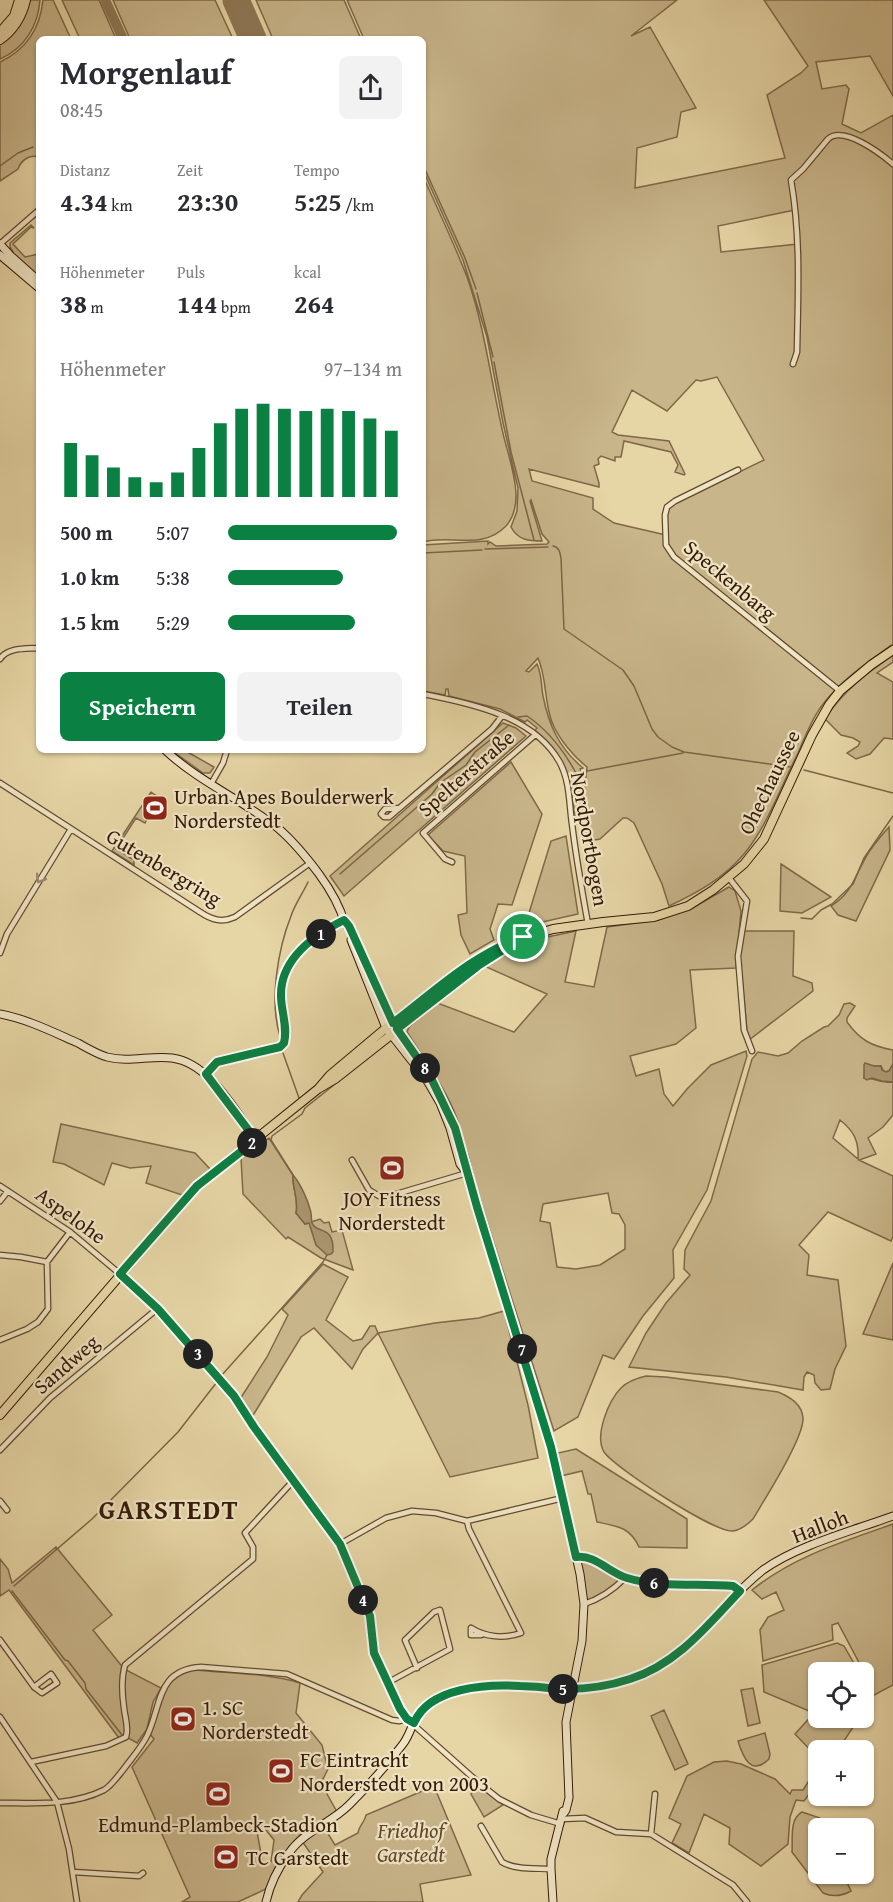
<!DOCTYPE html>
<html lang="de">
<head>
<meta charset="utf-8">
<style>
  body { margin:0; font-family:"Gentium Book Plus",serif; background:#f2f2f3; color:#2b2b33; height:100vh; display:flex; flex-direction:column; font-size:22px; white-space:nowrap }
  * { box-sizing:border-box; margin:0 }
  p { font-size:20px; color:#7c7c81 }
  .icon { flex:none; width:33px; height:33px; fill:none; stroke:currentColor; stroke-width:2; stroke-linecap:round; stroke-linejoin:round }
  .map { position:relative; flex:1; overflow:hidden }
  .details { position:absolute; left:36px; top:36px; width:390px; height:717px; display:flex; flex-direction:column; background:#fff; border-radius:9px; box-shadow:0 2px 4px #0004 }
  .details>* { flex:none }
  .buttons { position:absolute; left:808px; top:1662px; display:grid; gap:12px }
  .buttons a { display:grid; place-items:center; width:66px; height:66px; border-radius:9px; background:#fff; box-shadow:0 2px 4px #0004; font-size:30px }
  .pin { position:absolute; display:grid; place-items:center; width:51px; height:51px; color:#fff; margin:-26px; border:3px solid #fff; border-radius:50%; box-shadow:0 2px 6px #0007 }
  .km { position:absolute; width:30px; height:30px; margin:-15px; border-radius:50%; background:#222; color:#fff; font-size:16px; line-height:30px; text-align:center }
  .round { display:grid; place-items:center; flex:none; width:63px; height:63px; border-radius:9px; background:#f2f2f3 }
  .head { display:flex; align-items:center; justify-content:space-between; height:102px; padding:0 24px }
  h1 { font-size:33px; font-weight:700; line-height:45px }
  .stats { display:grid; grid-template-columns:repeat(3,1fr); gap:9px; height:102px; padding:6px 24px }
  .stats div { display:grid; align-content:center }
  .stats b { font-size:26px; font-weight:700 }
  .stats small { font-size:16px; font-weight:400 }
  .stats p { font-size:16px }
  .chart { height:168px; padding:12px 24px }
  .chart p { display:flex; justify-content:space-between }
  .chart svg { width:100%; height:108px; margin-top:6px; stroke:#0b8043; stroke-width:6 }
  .button { display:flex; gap:12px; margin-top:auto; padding:12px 24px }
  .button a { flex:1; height:69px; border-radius:9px; background:#0b8043; color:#fff; font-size:24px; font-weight:700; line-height:69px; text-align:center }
  .button a+a { background:#f2f2f3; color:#2b2b33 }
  ul { padding:0 24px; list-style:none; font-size:20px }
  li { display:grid; grid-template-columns:96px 72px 1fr; align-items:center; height:45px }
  li i { height:15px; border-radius:8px; background:#0b8043 }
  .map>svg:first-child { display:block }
  .green { fill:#c8b58a; stroke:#7f6848; stroke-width:1.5; fill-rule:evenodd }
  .water { fill:#aa956f; stroke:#7c6445; stroke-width:1.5 }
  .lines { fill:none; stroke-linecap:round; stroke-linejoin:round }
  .stream { stroke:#7c6445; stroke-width:1.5 }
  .taxiway { stroke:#8e7856; stroke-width:10 }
  .runway { stroke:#8e7856; stroke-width:27 }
  .street-casing { stroke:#62492e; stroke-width:7 }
  .secondary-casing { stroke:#361a06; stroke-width:9 }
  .primary-casing { stroke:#361a06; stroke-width:10 }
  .highway-casing { stroke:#361a06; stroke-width:10 }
  .street { stroke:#efe4c4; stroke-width:4.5 }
  .secondary { stroke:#efe4c4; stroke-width:7 }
  .primary { stroke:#e6d5a5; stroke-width:8 }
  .highway { stroke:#e6d5a5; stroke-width:8 }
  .oneway { stroke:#9c896e }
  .route-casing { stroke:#fff; stroke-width:12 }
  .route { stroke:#0b8043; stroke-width:8 }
  .labels { text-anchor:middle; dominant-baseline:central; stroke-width:4.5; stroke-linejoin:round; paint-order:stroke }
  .street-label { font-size:21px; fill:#361a06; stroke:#efe4c4 }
  .poi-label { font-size:21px; fill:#361a06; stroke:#efe4c4; text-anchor:start }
  .park-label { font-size:21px; font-style:italic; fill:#62482e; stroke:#efe4c4 }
  .district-label { font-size:27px; font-weight:bold; letter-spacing:1.5px; fill:#361a06; stroke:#efe4c4 }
</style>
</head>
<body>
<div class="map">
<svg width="893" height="1902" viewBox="0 0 893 1902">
  <rect width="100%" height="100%" fill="#e6d5a5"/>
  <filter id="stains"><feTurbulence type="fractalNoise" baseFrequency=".00333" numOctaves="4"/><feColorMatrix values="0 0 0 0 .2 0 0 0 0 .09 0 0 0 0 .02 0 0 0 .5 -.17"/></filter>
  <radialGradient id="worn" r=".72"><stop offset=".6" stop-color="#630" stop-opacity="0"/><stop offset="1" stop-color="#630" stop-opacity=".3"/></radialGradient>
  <path class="green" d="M29 0H40C38 26 25 48 0 59V44L9 37Z
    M43 0H53L71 39H39V157C30 154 21 160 18 169L0 181V62C26 50 40 29 43 0Z
    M62 0H99L116 39H80Z
    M113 0H215L233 39H130Z
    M256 0H344L361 39H273Z
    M347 0H677L631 36 650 27 696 108 681 112 677 137 637 148 635 188 785 158 767 95 801 73 808 66 764 0H893V96L870 56 816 62 822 89 846 85 849 89 842 124 861 133 893 115V644C869 661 841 680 823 704 812 718 805 737 798 753 781 786 768 825 744 854 724 878 697 893 669 906L662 884 634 823 627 818H623L600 839 588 841 582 837V811L587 767C574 757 558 738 552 722 544 702 547 678 538 658L526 671 529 672 537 664C542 675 541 685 543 696 549 726 559 748 583 768L580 769 581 771H584L579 824H576C570 780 570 761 535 730L537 728 527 720 525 722 500 709 449 696 448 689H446L445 695 423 691V545L488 541V544L490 542 496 546 547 544 549 542 542 534 531 500 530 501 542 541C531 541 518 541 511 527L517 511 518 488 503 423 487 337 463 260 423 170V39H364ZM795 210 798 244 721 252 718 226ZM717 377 764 460 670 506 666 515V535L614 523 593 509V498L532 481 529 469 599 487V483L594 466 599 464 598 459 601 456 615 461V457H621L624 441 671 452 678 465 675 472 684 475 685 474 669 441 618 435 612 432 632 390 667 411 696 380 701 381Z
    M423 176C438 210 454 243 467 277 484 325 490 375 501 424 505 447 516 472 516 496 516 507 513 518 506 526 482 551 450 534 423 542Z
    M31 225 34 228 31 227 13 244 25 257 39 254V277L12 253 13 252 10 247V243Z
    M893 655V662L877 673 893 682V739L884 738 870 754 856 759 847 753 858 746 860 742 853 738 841 735 825 719C842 692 867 673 893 655Z
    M503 723 516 728 526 736 344 896 330 876Z
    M171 750H184L214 767 210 773H203Z
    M511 762 542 814 512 905 498 904 490 929 494 940 470 954 461 935 458 915 467 913 465 856 443 851 428 835Z
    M151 792 161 799V800L153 799 148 802 145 810 148 817 145 823 136 818 116 849 134 860V865L112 851Z
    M889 827 890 850 856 921 838 915 831 906C853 892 854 877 866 857 872 846 881 836 889 827Z
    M566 836 578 914 525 926 551 841Z
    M781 864 831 897 802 913 780 911Z
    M729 887 735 891 741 911 736 968 690 970 696 1028 676 1044 630 1056 636 1076 659 1069 664 1094 673 1106 687 1089 711 1065 746 1051 747 1056 707 1190 673 1250 674 1278 643 1316 614 1359 603 1355 578 1417 554 1431 462 1143C462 1110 425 1061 407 1032L409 1027 435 1002 514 1032 547 994 482 965 538 939 576 931 565 982 594 987 607 927 658 920 694 907ZM608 1193 612 1213 619 1214 625 1225V1249L600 1265 576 1269 557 1267 550 1223 540 1221 543 1204Z
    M744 931H794L793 976 812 983 813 991 749 1040 747 1031 740 957Z
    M850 1003 855 1006 847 1018V1022C860 1040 871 1046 893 1050V1064L889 1071 884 1072 881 1066H874L865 1071 864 1078C874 1078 884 1084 893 1082V1115L883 1127 868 1138 876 1154 859 1160 893 1176V1237L891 1241 828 1212 799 1245 809 1255 807 1275 838 1280 846 1346 835 1369 830 1389 821 1390 815 1383 814 1375 807 1372 804 1377 803 1390 726 1377 629 1367 646 1333 666 1303 690 1275 684 1269 685 1250 711 1201 752 1059 758 1052 778 1056 788 1053 802 1041 824 1027 828 1026 839 1015 844 1004ZM840 1120C854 1131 859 1141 858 1159L833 1138Z
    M61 1124 195 1153 210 1169 182 1195 146 1183 151 1166 130 1168 112 1163 104 1185 64 1164 53 1162Z
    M269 1138 293 1175C292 1188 299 1200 296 1213L305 1224 320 1219 324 1223 329 1222 332 1232 342 1230 353 1270 321 1258 288 1237 286 1239 243 1194 241 1158Z
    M893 1263V1340L863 1334Z
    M323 1264 348 1277 326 1320 353 1341 362 1339 370 1326H375L378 1333 435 1323 479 1318 504 1311 528 1405 538 1458 450 1477 378 1333 363 1349 352 1369 314 1328 301 1337 252 1417 240 1399 267 1357 288 1315 282 1309Z
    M646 1376 666 1377 778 1392C790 1397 802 1404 803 1418 804 1438 764 1500 753 1519 747 1525 741 1530 733 1531 715 1533 615 1468 604 1452 594 1435 609 1400 621 1388 628 1381 637 1378 646 1376Z
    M576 1449 687 1519V1548L639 1547C630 1527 617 1526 597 1522L591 1494H588L582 1471 561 1476 558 1453Z
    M893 1524V1685L874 1695 864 1710V1681L869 1689 872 1687 838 1623 832 1625 833 1640 763 1661 760 1630 768 1617 784 1610 776 1592 762 1599 752 1590C794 1556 843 1542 893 1524Z
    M56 1547 112 1615 93 1630 124 1669 161 1688 153 1702 147 1729 137 1743 125 1736 119 1738 9 1590 0 1596V1559L8 1569 12 1583Z
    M585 1558 622 1577C612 1589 601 1598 586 1602L579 1559Z
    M837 1643 844 1646 859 1672H819V1718H859L838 1750H819V1759L795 1734 814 1713 764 1692 762 1665Z
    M188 1669C225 1674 265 1672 300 1683L296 1713 322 1745 328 1769 321 1783 337 1812 300 1835 289 1847 266 1889 238 1902H182L190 1897 132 1767 154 1739 150 1734 167 1685ZM262 1825 274 1840 271 1862 263 1864 257 1832Z
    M753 1688 760 1723 748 1726 741 1690Z
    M664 1710 688 1764 675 1770 651 1716Z
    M765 1733 770 1754 769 1759C751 1777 743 1757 738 1741Z
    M727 1761 741 1764 775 1779 790 1794 792 1790H803L819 1765V1781L804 1801 796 1800 790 1817 788 1844 761 1866 729 1844 730 1828 704 1814 689 1853 672 1843 681 1824 669 1818 687 1776 714 1762Z
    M478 1785 503 1805 484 1817 471 1794Z
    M434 1786 471 1875 420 1884 423 1902H298L302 1895 323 1872 302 1841 324 1827 335 1845 358 1833C359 1825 365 1822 366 1815Z
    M802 1812 820 1818 824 1828H819V1874H843L851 1891C842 1896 832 1897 823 1893L792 1852C793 1839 789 1819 802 1812Z"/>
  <path class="water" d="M865 1063 874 1066H881L882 1070 886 1072 889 1071 893 1064V1082L882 1081 872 1078 867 1080 864 1078V1065Z
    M293 1175C300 1183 307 1198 310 1209 312 1214 311 1221 312 1223 317 1235 334 1224 333 1252L331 1254 327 1255 316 1245 309 1223 305 1224 296 1213C299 1200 292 1188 293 1175Z"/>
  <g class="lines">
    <path class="stream" d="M423 165 465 258 476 289
      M0 166 18 153 33 147
      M477 293 493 357
      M494 362 511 452 534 540
      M553 546C559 547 560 552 561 558L564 629 623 670 634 686 652 729 658 737 672 747 684 752 791 767
      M485 549 548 547
      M423 553 482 550
      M518 717 527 716C548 730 564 751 576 773L584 772
      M804 770 893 793
      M587 771 683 753
      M340 874 432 794 440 783 466 765 475 752 509 725
      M801 918 812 919 821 910 832 904 853 884 864 858 893 816
      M280 1036C269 1001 278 949 291 916 295 904 303 893 308 882
      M283 1053 299 1098
      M293 1175 271 1140 272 1136 302 1114 305 1108 354 1069
      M221 1376 323 1262 327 1255
      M14 1586 92 1519 178 1432 217 1382
      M12 1591 65 1660 68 1661 85 1683 86 1689 122 1735"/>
    <path class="taxiway" d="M105 0 123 39"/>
    <path class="runway" d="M236 0 253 39"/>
    <defs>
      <path id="street" d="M0 244 39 210
        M793 364 797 352C798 293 801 238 791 180L803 169 828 139C843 125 880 153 893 164
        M738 470 675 501 667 507 665 515 666 545 674 557 840 691
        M0 659C8 647 26 649 39 648
        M423 694C471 704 532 715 559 761 570 780 569 803 572 824 576 857 582 891 588 924
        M0 783 200 912C212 920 222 923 235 917L310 863
        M211 784 223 763 227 750
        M399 808 385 809 381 814 384 817H389L492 729 502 716
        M452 862 445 859 423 833 535 735
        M729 878 747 901 738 956 744 1030 752 1051
        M0 953 7 934 71 829
        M206 1074 217 1062 280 1047 284 1043C288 1027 281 1011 281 996 281 986 283 972 288 964 299 946 326 929 344 920
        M352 1160 369 1190 379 1196 393 1195 467 1173
        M0 1186 70 1232 132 1284 157 1309 234 1397 254 1427 340 1544 370 1616 374 1653 397 1703 407 1719 479 1783 499 1799 531 1815 561 1824
        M0 1201 8 1191
        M0 1255 21 1257 47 1262
        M0 1340 27 1329 38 1322 48 1309 47 1262 70 1232
        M0 1450 50 1398 157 1309
        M0 1501 7 1510
        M467 1521 469 1529 521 1633C504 1639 485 1637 471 1628V1635H481
        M340 1544 386 1518 412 1511 436 1513 467 1521 563 1498
        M576 1557C594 1554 610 1573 627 1578 661 1588 698 1583 733 1586L740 1591
        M584 1604C600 1599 613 1590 625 1578
        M0 1640 34 1687 42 1693 57 1683 51 1674 34 1687
        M387 1683 450 1649 440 1610 434 1612 405 1640 417 1668
        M0 1717 57 1802 69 1849 77 1902
        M31 1762 106 1746 126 1737C129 1727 125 1718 124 1708 122 1694 121 1679 125 1665L253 1559V1547L245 1533 294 1480
        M0 1803C35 1803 72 1806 104 1790 111 1786 118 1776 123 1770 131 1759 141 1748 147 1736 162 1705 156 1670 201 1667L287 1674 392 1720 399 1721 407 1719
        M562 1819 585 1818 616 1832 651 1834 733 1885 747 1902
        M481 1826 502 1862C515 1870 535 1868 551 1869
        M651 1834 655 1794
        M73 1872 139 1876 143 1873"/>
      <path id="secondary" d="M0 244 11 256 39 281
        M0 255 39 288
        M165 750C199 782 243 800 279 829 294 842 307 858 319 874 330 889 340 906 345 924
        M344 920 349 926 393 1023 431 1076 449 1111 465 1158 477 1207 552 1449 580 1574 584 1604 582 1641 566 1722 569 1798 566 1810 564 1813
        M351 940 386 1028 426 1079 440 1103 450 1128 460 1164 466 1172
        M0 1014C27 1019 53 1032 78 1043 87 1048 97 1054 107 1057 129 1063 151 1055 172 1058 210 1063 235 1111 256 1139
        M266 1902C270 1884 278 1868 289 1853 304 1831 330 1824 349 1805 368 1786 387 1765 403 1744 409 1736 411 1728 415 1719 422 1705 440 1696 455 1692 491 1681 527 1688 564 1689 594 1690 625 1684 652 1670 698 1646 723 1601 763 1570 798 1545 852 1531 893 1516
        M553 1902 551 1869V1859L563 1811"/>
      <path id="primary" d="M318 1089 330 1075 386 1028 455 974 504 944 553 929 603 922 654 917 688 906 713 890 744 864 764 839 812 735 829 705 840 691 871 665 893 650
        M0 1415 197 1186 318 1089 335 1079 485 961"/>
      <path id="highway" d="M0 32 14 16 19 0
        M0 40C14 30 22 17 26 0"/>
    </defs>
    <use href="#street" class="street-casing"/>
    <use href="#secondary" class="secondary-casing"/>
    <use href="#primary" class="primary-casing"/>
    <use href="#highway" class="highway-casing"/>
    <use href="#street" class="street"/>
    <use href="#secondary" class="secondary"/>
    <use href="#primary" class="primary"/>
    <use href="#highway" class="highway"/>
  </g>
  <defs><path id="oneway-chevron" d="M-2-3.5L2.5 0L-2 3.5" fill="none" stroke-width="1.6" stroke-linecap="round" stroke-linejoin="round" transform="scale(1.5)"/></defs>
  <use class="oneway" href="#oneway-chevron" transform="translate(40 879) rotate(121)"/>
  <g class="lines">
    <defs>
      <path id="route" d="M344 920 349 926 393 1023C434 992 473 954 523 937L478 966 397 1029 430 1076 455 1128 477 1207 551 1447 576 1557C594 1554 610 1573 627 1578 661 1588 698 1583 733 1586L740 1591C707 1626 677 1664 630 1679 609 1686 588 1689 566 1689 551 1689 536 1686 520 1686 487 1684 429 1687 414 1723L407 1719 400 1709 374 1653 370 1616 340 1544 254 1427 234 1396 158 1309 120 1274 197 1186 256 1140 206 1074 217 1062 280 1047 284 1043C288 1027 281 1011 281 996 280 959 314 935 344 920Z"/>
    </defs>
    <use href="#route" class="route-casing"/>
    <use href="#route" class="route"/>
  </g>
  <defs>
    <symbol id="stadium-square" viewBox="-11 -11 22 22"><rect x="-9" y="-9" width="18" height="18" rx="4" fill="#8f2418" stroke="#efe4c4"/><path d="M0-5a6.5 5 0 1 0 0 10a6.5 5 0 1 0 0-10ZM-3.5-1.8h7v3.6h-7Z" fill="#fff"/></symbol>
  </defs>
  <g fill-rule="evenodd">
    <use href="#stadium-square" x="140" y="793" width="30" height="30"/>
    <use href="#stadium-square" x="377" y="1153" width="30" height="30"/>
    <use href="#stadium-square" x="168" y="1704" width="30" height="30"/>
    <use href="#stadium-square" x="266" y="1756" width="30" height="30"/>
    <use href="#stadium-square" x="203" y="1779" width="30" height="30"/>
    <use href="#stadium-square" x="211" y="1842" width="30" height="30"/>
  </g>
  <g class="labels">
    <g class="street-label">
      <text transform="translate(730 580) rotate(40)">Speckenbarg</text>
      <text transform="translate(466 773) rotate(-41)">Spelterstraße</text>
      <text transform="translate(769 782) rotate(-64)">Ohechaussee</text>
      <text transform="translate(590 839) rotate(80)">Nordportbogen</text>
      <text transform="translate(164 867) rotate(31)">Gutenbergring</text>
      <text transform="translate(71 1215) rotate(36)">Aspelohe</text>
      <text transform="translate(66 1364) rotate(-41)">Sandweg</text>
      <text transform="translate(820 1526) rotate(-21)">Halloh</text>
    </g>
    <g class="poi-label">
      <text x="174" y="796">Urban Apes Boulderwerk<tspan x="174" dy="24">Norderstedt</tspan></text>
      <text x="392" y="1198" text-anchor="middle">JOY Fitness<tspan x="392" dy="24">Norderstedt</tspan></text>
      <text x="202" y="1707">1. SC<tspan x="202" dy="24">Norderstedt</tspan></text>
      <text x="300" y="1759">FC Eintracht<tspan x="300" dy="24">Norderstedt von 2003</tspan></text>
      <text x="218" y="1824" text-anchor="middle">Edmund-Plambeck-Stadion</text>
      <text x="246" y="1857">TC Garstedt</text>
    </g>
    <g class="park-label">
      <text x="411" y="1830">Friedhof<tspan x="411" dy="24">Garstedt</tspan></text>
    </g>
    <g class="district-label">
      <text x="169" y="1509">GARSTEDT</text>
    </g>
  </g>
  <rect width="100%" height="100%" filter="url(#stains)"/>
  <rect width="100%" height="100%" fill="url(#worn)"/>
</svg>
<div class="buttons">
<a><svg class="icon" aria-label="locate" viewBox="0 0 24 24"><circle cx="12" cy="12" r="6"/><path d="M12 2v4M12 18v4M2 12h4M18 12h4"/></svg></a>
<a>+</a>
<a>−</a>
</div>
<div class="pin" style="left:523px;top:937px;background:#1e9e55"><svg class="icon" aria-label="arrive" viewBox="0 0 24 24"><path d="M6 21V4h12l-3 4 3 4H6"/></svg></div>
<b class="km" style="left:321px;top:934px">1</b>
<b class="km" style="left:252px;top:1143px">2</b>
<b class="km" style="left:198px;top:1354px">3</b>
<b class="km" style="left:363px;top:1600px">4</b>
<b class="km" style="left:563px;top:1689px">5</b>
<b class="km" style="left:654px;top:1583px">6</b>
<b class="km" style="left:522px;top:1349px">7</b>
<b class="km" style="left:425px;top:1068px">8</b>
<section class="details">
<div class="head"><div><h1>Morgenlauf</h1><p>08:45</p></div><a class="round"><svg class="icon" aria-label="share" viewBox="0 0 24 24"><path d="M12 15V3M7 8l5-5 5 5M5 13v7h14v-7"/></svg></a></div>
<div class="stats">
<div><p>Distanz</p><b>4.34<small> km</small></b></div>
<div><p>Zeit</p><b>23:30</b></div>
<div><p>Tempo</p><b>5:25<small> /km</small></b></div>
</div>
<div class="stats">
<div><p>Höhenmeter</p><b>38<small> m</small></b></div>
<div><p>Puls</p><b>144<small> bpm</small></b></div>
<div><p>kcal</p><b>264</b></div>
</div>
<div class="chart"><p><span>Höhenmeter</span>97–134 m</p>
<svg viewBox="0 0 160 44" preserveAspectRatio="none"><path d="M5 44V22M15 44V27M25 44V32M35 44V36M45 44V38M55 44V34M65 44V24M75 44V14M85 44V8M95 44V6M105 44V8M115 44V9M125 44V8M135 44V9M145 44V12M155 44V17"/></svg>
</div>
<ul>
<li><b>500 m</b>5:07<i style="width:97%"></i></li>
<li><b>1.0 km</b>5:38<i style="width:66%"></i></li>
<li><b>1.5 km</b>5:29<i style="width:73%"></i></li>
</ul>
<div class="button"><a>Speichern</a><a>Teilen</a></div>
</section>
</div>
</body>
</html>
